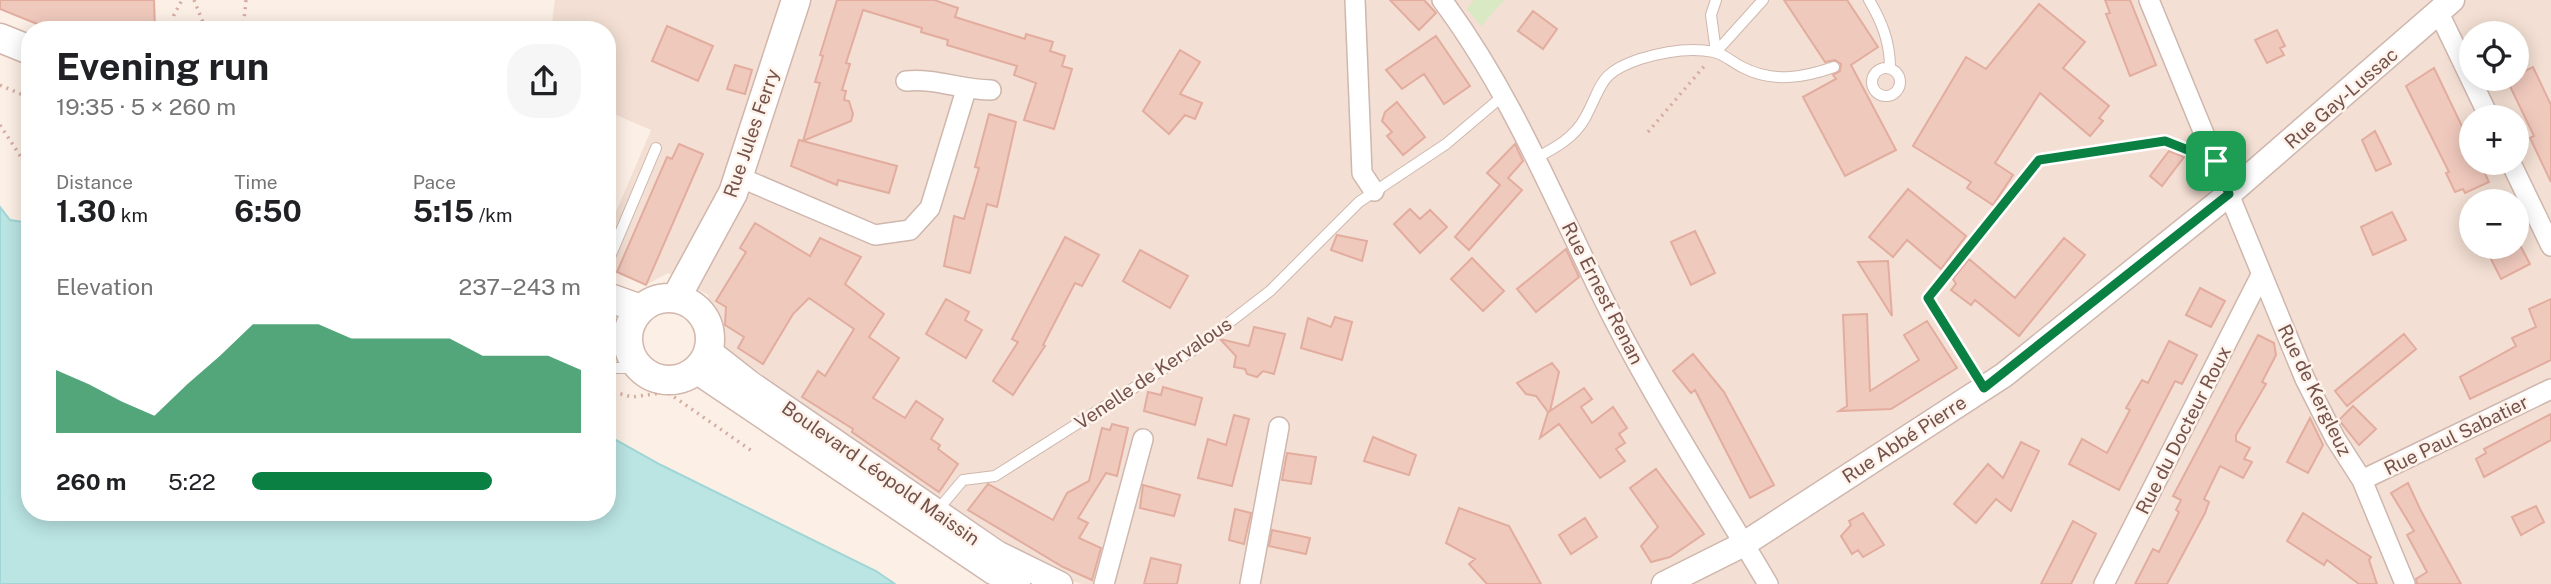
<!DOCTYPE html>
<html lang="en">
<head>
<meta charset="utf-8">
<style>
  body { margin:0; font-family:"Public Sans",sans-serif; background:#f6f6f6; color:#202124; height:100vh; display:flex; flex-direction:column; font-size:26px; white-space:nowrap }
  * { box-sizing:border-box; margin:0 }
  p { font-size:23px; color:#757577 }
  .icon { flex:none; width:38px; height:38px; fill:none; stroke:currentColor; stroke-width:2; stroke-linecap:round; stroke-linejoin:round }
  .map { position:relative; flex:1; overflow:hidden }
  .side { position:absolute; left:21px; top:21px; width:595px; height:500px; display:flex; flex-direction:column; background:#fff; border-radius:28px; box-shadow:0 4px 18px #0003 }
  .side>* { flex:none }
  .tools { position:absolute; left:2459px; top:21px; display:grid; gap:14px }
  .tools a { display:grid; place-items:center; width:70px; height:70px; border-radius:50%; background:#fff; box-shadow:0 4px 18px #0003; font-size:35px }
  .pin { position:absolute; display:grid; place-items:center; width:60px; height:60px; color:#fff; margin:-30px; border-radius:14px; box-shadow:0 4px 10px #0006 }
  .round { display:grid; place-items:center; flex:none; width:74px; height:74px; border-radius:28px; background:#f6f6f6 }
  .summary { display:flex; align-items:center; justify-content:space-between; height:119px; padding:0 35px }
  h1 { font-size:38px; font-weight:700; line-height:52px }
  .stats { display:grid; grid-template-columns:repeat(3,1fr); gap:10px; height:119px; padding:7px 35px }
  .stats div { display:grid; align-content:center }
  .stats b { font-size:30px; font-weight:700 }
  .stats small { font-size:19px; font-weight:400 }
  .stats p { font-size:19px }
  .chart { height:196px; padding:14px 35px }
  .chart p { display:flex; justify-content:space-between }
  .chart svg { width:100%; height:126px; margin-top:7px; fill:#0b8043; opacity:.7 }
  ul { padding:0 35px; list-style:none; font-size:23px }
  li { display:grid; grid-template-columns:112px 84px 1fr; align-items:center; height:52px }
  li i { height:18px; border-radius:9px; background:#0b8043 }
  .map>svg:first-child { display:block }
  .residential { fill:#f3dfd3; fill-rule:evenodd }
  .green { fill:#d9e9c4 }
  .water { fill:#bae5e3; stroke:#a0d6d5; stroke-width:2 }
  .building { fill:#f0c9bd; stroke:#e2ac9e; stroke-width:2 }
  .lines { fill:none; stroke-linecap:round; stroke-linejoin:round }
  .service-casing { stroke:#cfb7ae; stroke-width:12 }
  .minor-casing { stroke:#cfb7ae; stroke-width:22 }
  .tertiary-casing { stroke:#cfb7ae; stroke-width:27 }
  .secondary-casing { stroke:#d2b6ac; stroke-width:31 }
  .path { stroke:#d5aca0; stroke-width:3.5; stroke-dasharray:2 5; stroke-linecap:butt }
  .service { stroke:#fff; stroke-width:10 }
  .minor { stroke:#fff; stroke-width:19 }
  .tertiary { stroke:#fff; stroke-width:24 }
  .secondary { stroke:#fff; stroke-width:28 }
  .route-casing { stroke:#fff; stroke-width:14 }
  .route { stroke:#0b8043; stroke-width:9 }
  .labels { text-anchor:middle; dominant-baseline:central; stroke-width:5; stroke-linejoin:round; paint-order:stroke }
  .street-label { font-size:19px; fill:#74524b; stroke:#fef3eb }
</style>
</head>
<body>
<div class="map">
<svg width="2551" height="584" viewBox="0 0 2551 584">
  <rect width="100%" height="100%" fill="#fcefe5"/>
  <path class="residential" d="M555 0H2551V584H1082L1061 578 978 527 718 343 708 295 668 273 646 285 607 268V233L651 130 607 111V30H551ZM2471 33H2516V79H2471ZM2471 117H2516V163H2471ZM2471 201H2516V247H2471Z"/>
  <path class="green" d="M1474 0H1504L1481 26 1467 9Z"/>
  <path class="water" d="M0 207 10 220 30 223V513H607V435L661 465 876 571 895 584H0Z"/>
  <path class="building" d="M0 0H154L155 30H52L0 9Z
    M837 0H934L958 8 955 17 1025 39 1026 34 1053 42 1050 51 1065 56 1062 66 1072 69 1054 129 1024 120 1036 83 1014 75 1017 66 947 45 948 40 921 32 922 28 863 10 846 63 850 64 842 90 846 91 844 100 849 101 853 114 851 121 803 141 820 83 815 82 823 56 820 55Z
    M1390 0H1424L1436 13 1419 30Z
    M1784 0H1847L1878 47 1851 65 1896 150 1845 176 1803 97 1836 79 1833 75 1840 71 1841 64 1835 60 1825 62Z
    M2105 0H2130L2156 65 2130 76 2106 14 2110 13Z
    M2039 4 2085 42 2063 68 2109 106 2099 118 2103 121 2090 136 2040 93 1995 163 2013 175 1993 205 1967 188 1971 182 1913 146 1966 57 1986 69Z
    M1533 11 1557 29 1543 49 1518 31Z
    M667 26 713 46 698 81 652 61Z
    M2277 30 2285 46 2280 48 2284 55 2267 63 2255 40Z
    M1436 36 1470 86 1444 104 1424 74 1402 89 1386 70Z
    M1180 50 1200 62 1180 94 1202 103 1195 119 1185 115 1169 134 1143 111Z
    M735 65 752 70 745 94 727 89Z
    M2533 67 2551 105V182L2530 138 2534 136 2507 80 2516 79V75Z
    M2434 68 2471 145V163H2480L2489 182 2465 193 2463 189 2455 192 2446 173 2449 172 2406 86Z
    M1397 102 1425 137 1403 155 1387 136 1392 132 1382 121 1385 112Z
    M989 114 1016 122 997 207 987 204 970 273 944 266 954 216 964 219 979 168 975 167Z
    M2375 131 2391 164 2376 171 2362 140Z
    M799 140 897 166 889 193 838 180 837 185 791 166Z
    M679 144 703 154 646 285 617 272 667 157 672 159Z
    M1515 144 1523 161 1508 178 1522 190 1469 250 1455 237 1500 185 1487 173Z
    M2169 151 2184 157 2162 186 2150 176Z
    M1908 189 1966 236 1941 269 1907 240 1893 257 1869 237Z
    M1410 209 1420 219 1430 210 1447 227 1420 253 1394 224Z
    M2392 212 2406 240 2373 255 2361 227Z
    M755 223 810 256 820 238 861 257 845 284 884 314 869 337 899 358 873 398 905 418 916 401 943 419 931 439 940 445 938 449 958 464 939 492 852 432 853 429 802 397 818 371 825 376 854 329 809 298 793 314 763 364 738 348 744 337 725 325 726 307 716 301 746 252 740 248Z
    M1695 231 1715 273 1691 285 1671 242Z
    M1337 235 1367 241 1362 261 1331 250Z
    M1065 237 1099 255 1082 286 1075 283 1043 345 1045 346 1013 395 993 381 1018 342 1012 339Z
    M2064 238 2085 255 2019 336 1975 300 1971 305 1951 290 1956 284 1953 279 1969 259 2015 298Z
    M2485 247H2521L2530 264 2501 279Z
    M1566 249 1579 277 1536 312 1517 289Z
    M1140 250 1188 276 1170 308 1123 281Z
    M1472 258 1504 291 1483 311 1451 279Z
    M1888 261 1892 316 1858 262Z
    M2200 288 2225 301 2211 327 2186 315Z
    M946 299 969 312 965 320 982 330 966 358 926 334Z
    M2551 299V360L2470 399 2460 377 2516 346 2512 338 2536 327 2529 309Z
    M1867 314 1870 391 1919 360 1904 335 1927 321 1957 368 1891 409 1839 411 1847 406 1843 315Z
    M1335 317 1352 322 1342 360 1301 348 1308 318 1331 327Z
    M1254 327 1285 334 1274 374 1263 371 1257 377 1247 374 1245 369 1234 367 1236 356 1220 339 1249 346Z
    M2404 334 2416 349 2347 406 2335 391Z
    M2258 335 2274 343 2276 355 2262 382 2266 384 2236 435V441L2250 448 2244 459 2252 462 2243 478 2220 466 2204 499 2209 502 2205 513 2167 584H2135L2153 549 2159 552 2179 512 2176 510 2181 500 2173 496Z
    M2169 341 2197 355 2182 384 2175 381 2119 490 2069 464 2082 439 2107 453 2130 410 2126 408 2142 380 2148 383Z
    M1693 354 1724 392 1774 485 1750 498 1695 390 1691 393 1673 371Z
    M1552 363 1559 372 1550 411 1584 388 1592 399 1581 407 1592 423 1613 407 1627 428 1619 434 1625 443 1616 449 1625 461 1600 478 1559 424 1540 438 1548 412 1536 396 1526 394 1517 383Z
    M1163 387 1202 398 1195 425 1144 411 1148 392 1161 395Z
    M2353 406 2376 429 2359 445 2339 420Z
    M2551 414V440L2484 477 2476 459 2486 453 2484 449Z
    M1234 415 1249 419 1232 486 1198 478 1208 439 1226 445Z
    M2310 418 2323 445 2308 473 2287 462Z
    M1112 424 1128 428 1117 476 1106 473 1078 518 1088 523 1079 538 1101 548 1092 580 1063 567 968 510 988 484 1053 520 1067 493 1089 481 1102 428 1110 430Z
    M1373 437 1416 455 1409 475 1364 461Z
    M2021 442 2039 451 2011 511 1996 499 1976 523 1954 504 1988 464 2003 478Z
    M1287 453 1316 457 1311 484 1282 480Z
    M1656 469 1704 534 1670 557 1651 562 1641 546 1658 527 1630 488Z
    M2408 483 2421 511 2461 584H2417L2416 579 2427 572 2407 535 2414 531 2391 493Z
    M1143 485 1180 495 1174 516 1140 508Z
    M2536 506 2544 522 2521 535 2512 517Z
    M1459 508 1509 526 1541 584H1487L1469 564 1475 559 1446 543Z
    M1235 509 1251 513 1244 544 1229 540Z
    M1863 513 1884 545 1863 557 1858 550 1852 554 1841 536 1851 525 1849 521Z
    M2303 513 2371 557 2369 560 2377 584H2359L2327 560 2324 565 2287 541Z
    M1585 518 1597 537 1571 554 1559 535Z
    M2073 521 2096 534 2071 584H2041Z
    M1272 530 1310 538 1306 554 1269 546Z
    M1151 558 1181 565 1177 584H1144Z"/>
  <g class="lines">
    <defs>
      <path id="service" d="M1716 0 1711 15 1716 52
        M1869 0C1882 22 1890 42 1890 68
        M1716 52 1763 0
        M1872 82a14 14 0 1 1 28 0a14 14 0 1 1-28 0Z
        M1536 158C1555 148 1574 138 1585 118 1603 85 1598 73 1640 59 1663 52 1690 47 1714 52 1724 54 1732 62 1742 67 1772 83 1803 78 1834 67
        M607 264 656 148
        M607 368H639
        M1984 388 1928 298 2039 160 2165 141 2215 161
        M936 512 963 480 995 476 1195 349 1270 291 1359 202 1446 144 1504 95"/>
      <path id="minor" d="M1355 0 1362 173 1374 191
        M1442 0C1515 98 1558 210 1613 318 1660 409 1716 496 1768 584
        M2149 0 2305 379 2335 438 2362 480 2405 584
        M2439 13 2489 117
        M906 81C936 78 961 90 991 90
        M2511 163 2551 246
        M739 177 875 235 910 230 930 208 966 90
        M2362 480 2551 389
        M1104 584 1143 439
        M1250 584 1279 427
        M2104 584 2261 275"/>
      <path id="tertiary" d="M709 351 750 383 997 553 1060 584
        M696 371 993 572 1018 584
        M1664 584 1744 544 2004 375 2229 194 2452 0"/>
      <path id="secondary" d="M0 38 30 50
        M607 297 641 309
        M628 339a41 41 0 1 1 82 0a41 41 0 1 1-82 0Z
        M676 298 733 193 796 0"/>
    </defs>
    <use href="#service" class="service-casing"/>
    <use href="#minor" class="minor-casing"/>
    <use href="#tertiary" class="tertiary-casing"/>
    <use href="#secondary" class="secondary-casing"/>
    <path class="path" d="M194 0 206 30
      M173 30 174 15 182 0
      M243 30 246 0
      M0 85 30 98
      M0 125 23 160 30 166
      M1648 132 1706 64
      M607 340 626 352
      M607 390 632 397 667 392 752 451"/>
    <use href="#service" class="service"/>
    <use href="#minor" class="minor"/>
    <use href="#tertiary" class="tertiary"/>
    <use href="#secondary" class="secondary"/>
  </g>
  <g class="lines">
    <defs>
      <path id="route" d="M2165 141 2216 161 2229 194 1984 388 1928 298 2039 160Z"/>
    </defs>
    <use href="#route" class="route-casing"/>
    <use href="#route" class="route"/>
  </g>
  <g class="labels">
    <g class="street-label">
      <text transform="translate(2341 98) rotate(-41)">Rue Gay-Lussac</text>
      <text transform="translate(751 133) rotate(-71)">Rue Jules Ferry</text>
      <text transform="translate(1603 293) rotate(63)">Rue Ernest Renan</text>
      <text transform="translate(1153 373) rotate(-34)">Venelle de Kervalous</text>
      <text transform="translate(2315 390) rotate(64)">Rue de Kergleuz</text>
      <text transform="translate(2183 430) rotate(-63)">Rue du Docteur Roux</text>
      <text transform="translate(2456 435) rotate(-26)">Rue Paul Sabatier</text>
      <text transform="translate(1904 439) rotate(-33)">Rue Abbé Pierre</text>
      <text transform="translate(881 473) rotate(35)">Boulevard Léopold Maissin</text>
    </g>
  </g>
</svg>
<div class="tools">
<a><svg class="icon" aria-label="locate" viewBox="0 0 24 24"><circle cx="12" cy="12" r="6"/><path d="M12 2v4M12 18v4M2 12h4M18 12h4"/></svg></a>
<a>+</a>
<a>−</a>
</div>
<div class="pin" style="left:2216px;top:161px;background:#1e9e55"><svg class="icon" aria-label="arrive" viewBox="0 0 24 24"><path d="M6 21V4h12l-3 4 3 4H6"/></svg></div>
<section class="side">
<div class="summary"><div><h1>Evening run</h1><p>19:35 · 5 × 260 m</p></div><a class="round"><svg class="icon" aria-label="share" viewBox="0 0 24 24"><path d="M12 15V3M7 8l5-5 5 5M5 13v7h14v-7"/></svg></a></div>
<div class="stats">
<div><p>Distance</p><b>1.30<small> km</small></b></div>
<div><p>Time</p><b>6:50</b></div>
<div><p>Pace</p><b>5:15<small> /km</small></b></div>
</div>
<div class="chart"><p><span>Elevation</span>237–243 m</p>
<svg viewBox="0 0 160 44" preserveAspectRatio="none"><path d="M0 44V22L10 27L20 33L30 38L40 27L50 17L60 6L70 6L80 6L90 11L100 11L110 11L120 11L130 17L140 17L150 17L160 22V44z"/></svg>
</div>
<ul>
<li><b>260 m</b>5:22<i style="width:73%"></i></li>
</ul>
</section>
</div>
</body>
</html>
